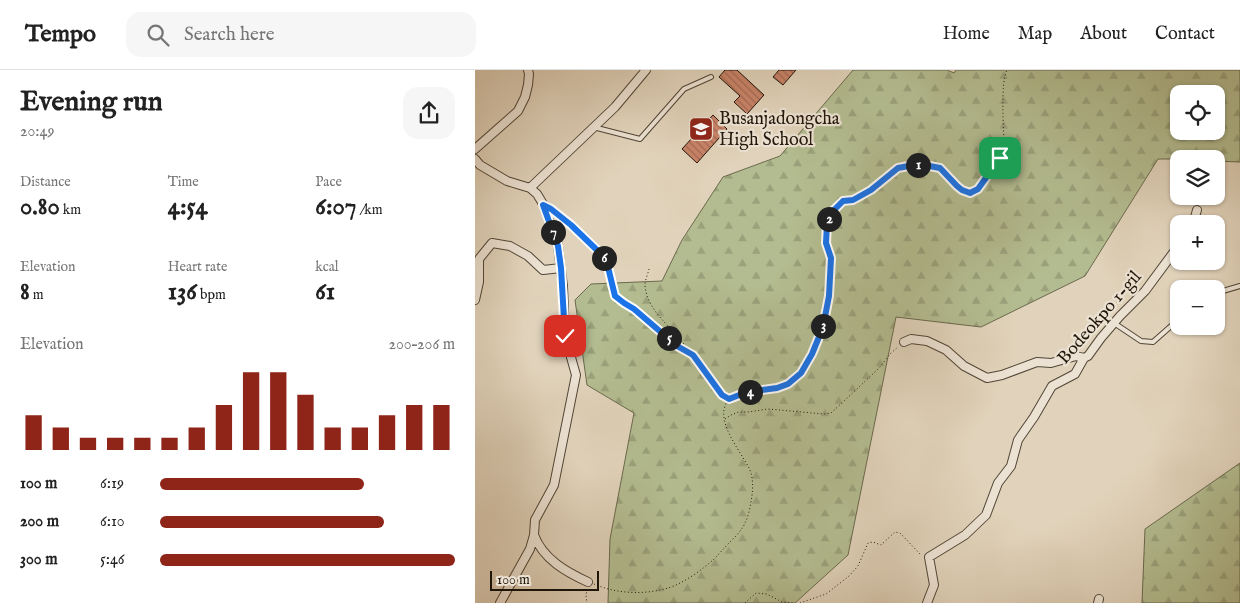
<!DOCTYPE html>
<html lang="en">
<head>
<meta charset="utf-8">
<style>
  body { margin:0; font-family:"IM FELL English",serif; background:#f6f6f6; color:#222; height:100vh; display:flex; flex-direction:column; font-size:19px; white-space:nowrap }
  * { box-sizing:border-box; margin:0 }
  p { font-size:16px; color:#767676 }
  .icon { flex:none; width:28px; height:28px; fill:none; stroke:currentColor; stroke-width:2; stroke-linecap:round; stroke-linejoin:round }
  .map { position:relative; flex:1; overflow:hidden }
  .side { display:flex; flex-direction:column; background:#fff; width:475px }
  .side>* { flex:none }
  .buttons { position:absolute; left:695px; top:15px; display:grid; gap:10px }
  .buttons a { display:grid; place-items:center; width:55px; height:55px; border-radius:10px; background:#fff; box-shadow:0 1px 4px #0004; font-size:25px }
  .scale { position:absolute; left:15px; bottom:12px; width:109px; box-sizing:border-box; padding-left:5px; border:2px solid #21160a; border-top:0; font-size:14px; line-height:18px; white-space:nowrap; color:#21160a; -webkit-text-stroke:4px #ece2d3; paint-order:stroke }
  .pin { position:absolute; display:grid; place-items:center; width:42px; height:42px; color:#fff; margin:-21px; border-radius:10px; box-shadow:0 2px 8px #0006 }
  .km { position:absolute; width:25px; height:25px; margin:-12px; border-radius:50%; background:#222; color:#fff; font-size:14px; line-height:25px; text-align:center }
  .round { display:grid; place-items:center; flex:none; width:52px; height:52px; border-radius:15px; background:#f6f6f6 }
  .summary { display:flex; align-items:center; justify-content:space-between; height:85px; padding:0 20px }
  h1 { font-size:28px; font-weight:800; line-height:38px }
  .metrics { display:grid; grid-template-columns:repeat(3,1fr); gap:8px; height:85px; padding:5px 20px }
  .metrics div { display:grid; align-content:center }
  .metrics b { font-size:25px; font-weight:800 }
  .metrics small { font-size:14px; font-weight:400 }
  .metrics p { font-size:14px }
  .chart { height:140px; padding:10px 20px }
  .chart p { display:flex; justify-content:space-between }
  .chart svg { width:100%; height:90px; margin-top:5px; stroke:#8f2418; stroke-width:6 }
  ul { padding:0 20px; list-style:none; font-size:16px }
  li { display:grid; grid-template-columns:80px 60px 1fr; align-items:center; height:38px }
  li i { height:12px; border-radius:6px; background:#8f2418 }
  header { display:flex; align-items:center; gap:30px; box-sizing:border-box; height:70px; padding:0 25px; background:#fff; border-bottom:1px solid #e0e0e0 }
  header strong { font-size:24px }
  nav { display:flex; gap:28px; margin-inline-start:auto; font-size:18px }
  .search { width:350px; height:45px; background:#f6f6f6; display:flex; align-items:center; gap:12px; box-sizing:border-box; padding:0 18px; border-radius:15px; color:#767676; font-size:19px }
  main { display:flex; flex:1; min-height:0 }
  .map>svg:first-child { display:block }
  .forest { fill:url(#forest-firs); stroke:#6a694d; fill-rule:evenodd }
  .building { fill:url(#building-back-hatch); stroke:#21160a }
  .lines { fill:none; stroke-linecap:round; stroke-linejoin:round }
  .lane-casing { stroke:#514536; stroke-width:6 }
  .street-casing { stroke:#514536; stroke-width:10 }
  .path { stroke:#21160a; stroke-width:1; stroke-dasharray:1 2.5; stroke-linecap:butt }
  .lane { stroke:#ece2d3; stroke-width:4 }
  .street { stroke:#ece2d3; stroke-width:8 }
  .route-casing { stroke:#fff; stroke-width:10 }
  .route { stroke:#1a73e8; stroke-width:6 }
  .labels { text-anchor:middle; dominant-baseline:central; stroke-width:4.5; stroke-linejoin:round; paint-order:stroke }
  .poi-label { font-size:18px; fill:#21160a; stroke:#ece2d3; text-anchor:start }
  .street-label { font-size:18px; fill:#21160a; stroke:#ece2d3 }
</style>
</head>
<body>
<header>
<strong>Tempo</strong>
<div class="search"><svg class="icon" aria-label="search" viewBox="0 0 24 24"><circle cx="10" cy="10" r="6"/><path d="M15 15l6 6"/></svg>Search here</div>
<nav><a>Home</a><a>Map</a><a>About</a><a>Contact</a></nav>
</header>
<main>
<section class="side">
<div class="summary"><div><h1>Evening run</h1><p>20:49</p></div><a class="round"><svg class="icon" aria-label="share" viewBox="0 0 24 24"><path d="M12 15V3M7 8l5-5 5 5M5 13v7h14v-7"/></svg></a></div>
<div class="metrics">
<div><p>Distance</p><b>0.80<small> km</small></b></div>
<div><p>Time</p><b>4:54</b></div>
<div><p>Pace</p><b>6:07<small> /km</small></b></div>
</div>
<div class="metrics">
<div><p>Elevation</p><b>8<small> m</small></b></div>
<div><p>Heart rate</p><b>136<small> bpm</small></b></div>
<div><p>kcal</p><b>61</b></div>
</div>
<div class="chart"><p><span>Elevation</span>200–206 m</p>
<svg viewBox="0 0 160 44" preserveAspectRatio="none"><path d="M5 44V27M15 44V33M25 44V38M35 44V38M45 44V38M55 44V38M65 44V33M75 44V22M85 44V6M95 44V6M105 44V17M115 44V33M125 44V33M135 44V27M145 44V22M155 44V22"/></svg>
</div>
<ul>
<li><b>100 m</b>6:19<i style="width:69%"></i></li>
<li><b>200 m</b>6:10<i style="width:76%"></i></li>
<li><b>300 m</b>5:46<i style="width:100%"></i></li>
</ul>
</section>
<div class="map">
<svg width="765" height="533" viewBox="0 0 765 533">
  <defs>
    <pattern id="forest-firs" width="22" height="20" patternUnits="userSpaceOnUse" patternTransform="scale(1.25)"><rect width="22" height="20" fill="#b3bc90"/><path d="M5 1l3.5 6h-7zM16 11l3.5 6h-7z" fill="#9aa17b"/></pattern>
    <pattern id="building-back-hatch" width="6" height="6" patternUnits="userSpaceOnUse" patternTransform="scale(1.25)"><rect width="6" height="6" fill="#c98368"/><path d="M-1 5l2 2M0 0l6 6M5-1l2 2" fill="none" stroke="#a36a54"/></pattern>
  </defs>
  <rect width="100%" height="100%" fill="#e1d3bb"/>
  <filter id="stains"><feTurbulence type="fractalNoise" baseFrequency=".004" numOctaves="4"/><feColorMatrix values="0 0 0 0 .2 0 0 0 0 .09 0 0 0 0 .02 0 0 0 .5 -.17"/></filter>
  <radialGradient id="worn" r=".72"><stop offset=".6" stop-color="#630" stop-opacity="0"/><stop offset="1" stop-color="#630" stop-opacity=".3"/></radialGradient>
  <path class="forest" d="M378 0H472L479 3 481 0H765V92L741 91V89H683L610 206 506 257 421 247 373 485 320 533H133L135 469 159 343 112 315 100 230 116 214 187 211 207 170 248 107 305 86ZM704 24H741V61H704Z
    M765 393V533H667L670 459Z"/>
  <path class="building" d="M250 0H262L289 25 272 44 259 32 265 26 244 7Z
    M304 0H321L308 15 298 7Z
    M238 45 252 59 222 93 207 79Z"/>
  <g class="lines">
    <defs>
      <path id="lane" d="M118 57 165 69 209 19 236 7
        M741 223 765 216
        M639 253 666 271 678 272 704 249"/>
      <path id="street" d="M0 79 43 41 50 27 53 15 54 4 53 0
        M0 89 5 95 32 111 55 118 62 124 68 134 83 176 88 216 90 266 101 305 79 415 60 450 59 465 55 479 25 533
        M55 118 140 37 171 0
        M718 154 722 140
        M0 230 4 212V189L17 173 35 176 53 186 68 200 86 198
        M429 272 436 269 452 271 471 280 489 296 512 308 527 305 562 292 576 293 601 286 609 288
        M59 465C68 489 91 502 113 512
        M452 533 459 515 454 487 490 465 511 445 523 413 536 396 543 370 559 347 577 316 600 304 609 288 613 286 626 268 645 246 670 221 704 175
        M623 533 624 529"/>
    </defs>
    <use href="#lane" class="lane-casing"/>
    <use href="#street" class="street-casing"/>
    <path class="path" d="M78 141 96 155 125 183 132 193 140 226 149 233 159 239 202 276 218 285
      M174 199C173 204 170 210 170 215 171 235 188 251 201 264 206 270 211 277 216 283
      M219 286 247 325 254 328
      M250 349 256 345 264 342H273L293 339 349 344 356 343 384 317 404 298 416 283 423 277
      M119 514C142 524 169 525 193 518 207 514 227 500 238 490 244 484 250 477 256 471 261 466 267 460 270 453 273 447 275 439 276 432 278 421 279 408 274 398 266 382 243 355 250 336 257 318 296 322 312 315 323 310 330 297 336 286 352 258 356 224 356 191 356 185 352 180 351 173 349 163 352 149 358 141 364 132 368 133 377 130 395 124 408 108 423 98 434 95 458 92 467 100 478 110 480 118 495 123L503 119 528 83 529 76C529 59 525 14 532 0
      M112 519 111 526 112 533
      M270 533 281 523 292 524 307 532 318 533
      M325 533 351 524 374 506 383 496 393 473 398 472 406 475 420 462 425 463 446 485"/>
    <use href="#lane" class="lane"/>
    <use href="#street" class="street"/>
  </g>
  <g class="lines">
    <defs>
      <path id="route" d="M90 266 86 198 83 176 68 135 76 139 96 155 125 183 132 193 140 226 149 233 159 239 202 276 218 285 247 325 254 329 272 322 302 318 313 314 326 303 337 284 348 257 354 226 356 188 351 173 352 154 358 141 368 131 378 130 396 120 423 98 444 94 465 98 482 116 487 120 495 123 503 119 525 88"/>
    </defs>
    <use href="#route" class="route-casing"/>
    <use href="#route" class="route"/>
  </g>
  <defs>
    <symbol id="school-square" viewBox="-11 -11 22 22"><rect x="-9" y="-9" width="18" height="18" rx="4" fill="#8f2418" stroke="#ece2d3"/><path d="M0-5L7-2L0 1L-7-2ZM-4 1L0 2.5L4 1V4Q0 6-4 4Z" fill="#fff"/></symbol>
  </defs>
  <g fill-rule="evenodd">
    <use href="#school-square" x="212" y="45" width="28" height="28"/>
  </g>
  <g class="labels">
    <g class="poi-label">
      <text x="244" y="49">Busanjadongcha<tspan x="244" dy="21">High School</tspan></text>
    </g>
    <g class="street-label">
      <text transform="translate(625 248) rotate(-49)">Bodeokpo 1-gil</text>
    </g>
  </g>
  <rect width="100%" height="100%" filter="url(#stains)"/>
  <rect width="100%" height="100%" fill="url(#worn)"/>
</svg>
<div class="buttons">
<a><svg class="icon" aria-label="locate" viewBox="0 0 24 24"><circle cx="12" cy="12" r="6"/><path d="M12 2v4M12 18v4M2 12h4M18 12h4"/></svg></a>
<a><svg class="icon" aria-label="layers" viewBox="0 0 24 24"><path d="M12 4l9 5-9 5-9-5zM3 14l9 5 9-5"/></svg></a>
<a>+</a>
<a>−</a>
</div>
<div class="scale">100 m</div>
<div class="pin" style="left:525px;top:88px;background:#1e9e55"><svg class="icon" aria-label="arrive" viewBox="0 0 24 24"><path d="M6 21V4h12l-3 4 3 4H6"/></svg></div>
<div class="pin" style="left:90px;top:266px;background:#d93025"><svg class="icon" aria-label="check" viewBox="0 0 24 24"><path d="M5 12l5 5 9-10"/></svg></div>
<b class="km" style="left:443px;top:95px">1</b>
<b class="km" style="left:354px;top:149px">2</b>
<b class="km" style="left:348px;top:256px">3</b>
<b class="km" style="left:275px;top:322px">4</b>
<b class="km" style="left:194px;top:268px">5</b>
<b class="km" style="left:129px;top:188px">6</b>
<b class="km" style="left:78px;top:162px">7</b>
</div>
</main>
</body>
</html>
